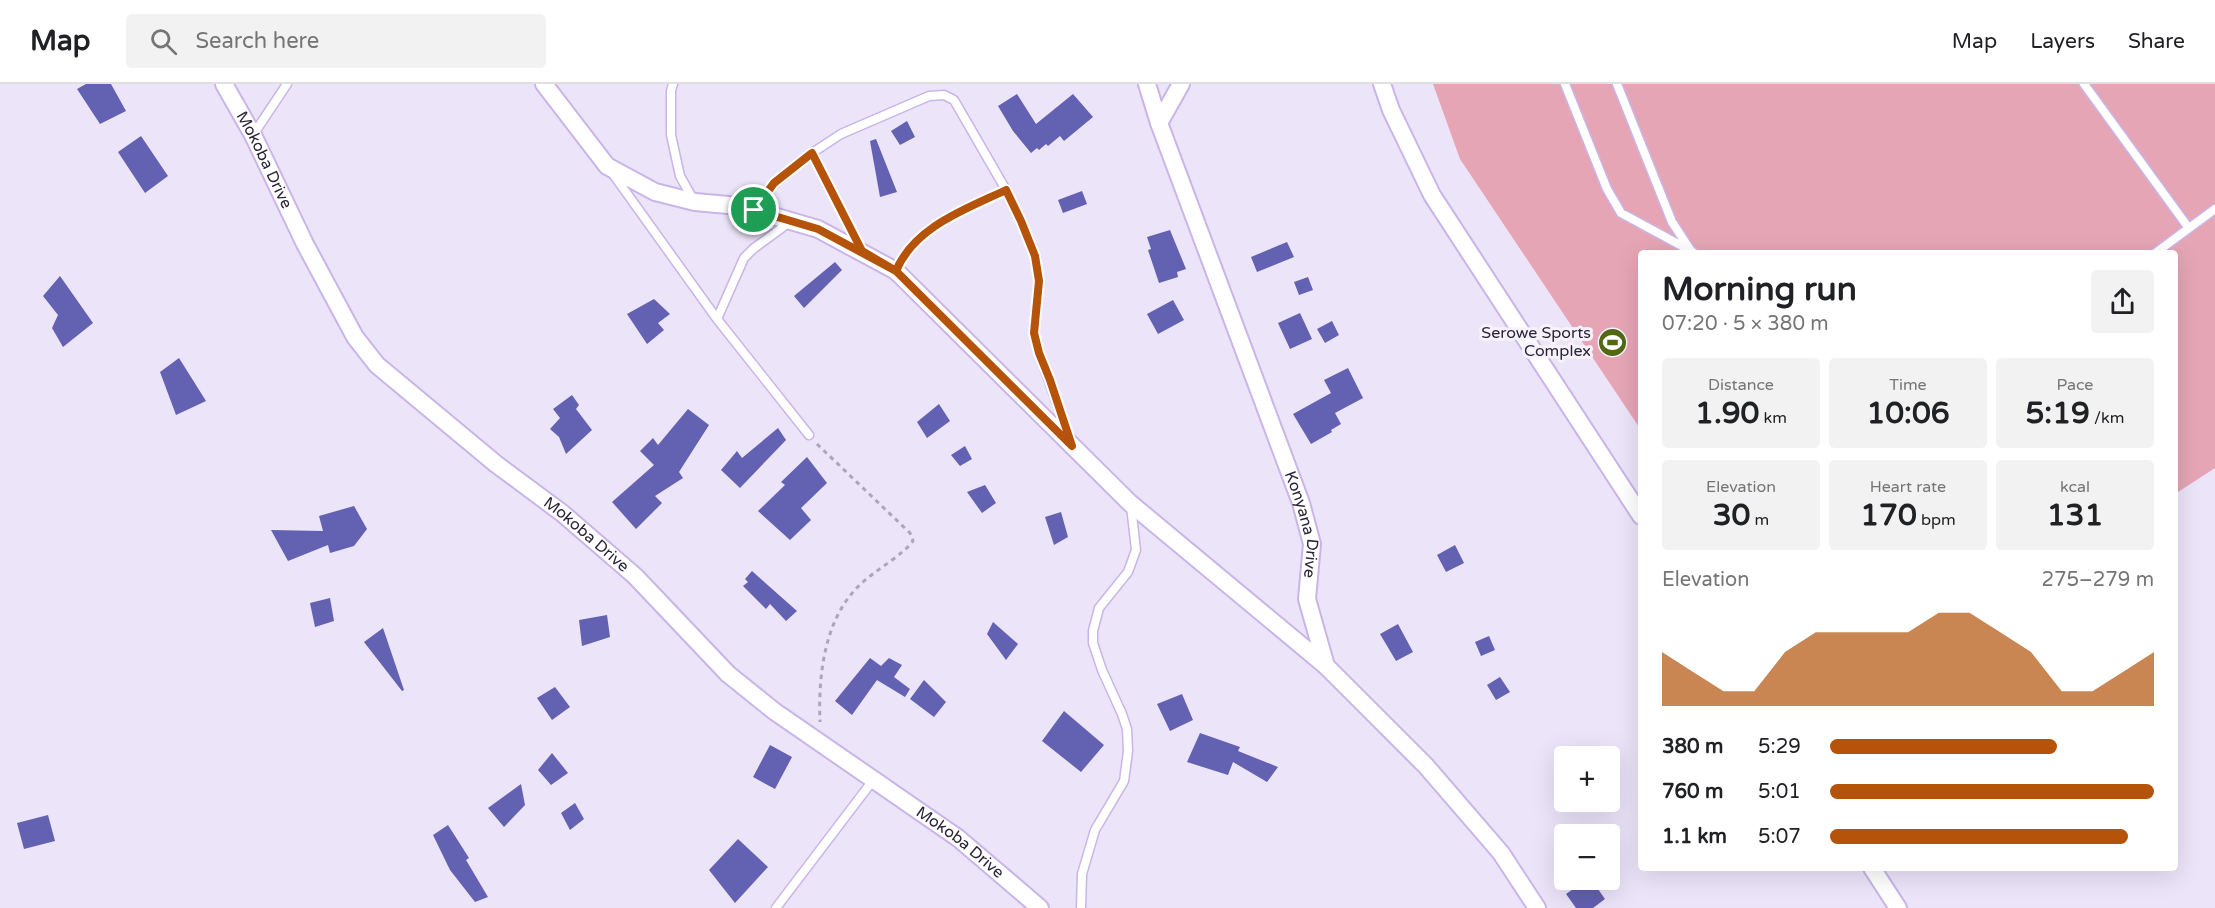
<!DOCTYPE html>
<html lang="en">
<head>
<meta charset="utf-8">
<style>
  body { margin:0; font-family:"Varela Round",sans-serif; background:#f2f2f2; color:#202124; height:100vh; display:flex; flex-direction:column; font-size:22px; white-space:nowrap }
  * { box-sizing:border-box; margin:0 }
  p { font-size:20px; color:#757577 }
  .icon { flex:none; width:33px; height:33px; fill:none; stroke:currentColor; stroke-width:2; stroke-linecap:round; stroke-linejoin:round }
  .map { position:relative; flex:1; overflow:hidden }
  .panel { position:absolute; left:1638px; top:166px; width:540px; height:621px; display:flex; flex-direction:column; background:#fff; border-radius:6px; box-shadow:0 6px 24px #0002 }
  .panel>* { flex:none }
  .tools { position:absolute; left:1554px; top:662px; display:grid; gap:12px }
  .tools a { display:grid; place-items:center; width:66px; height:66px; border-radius:6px; background:#fff; box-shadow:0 6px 24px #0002; font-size:30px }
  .pin { position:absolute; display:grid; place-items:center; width:51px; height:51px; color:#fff; margin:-26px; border:3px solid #fff; border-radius:50%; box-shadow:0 2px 6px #0007 }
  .round { display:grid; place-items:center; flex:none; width:63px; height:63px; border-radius:6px; background:#f2f2f2 }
  .summary { display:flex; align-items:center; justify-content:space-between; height:102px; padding:0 24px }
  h1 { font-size:33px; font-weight:700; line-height:45px }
  .metrics { display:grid; grid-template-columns:repeat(3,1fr); gap:9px; height:102px; padding:6px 24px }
  .metrics div { display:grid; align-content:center; border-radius:6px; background:#f2f2f2; text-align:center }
  .metrics b { font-size:30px; font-weight:700 }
  .metrics small { font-size:16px; font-weight:400 }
  .metrics p { font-size:16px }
  .chart { height:168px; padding:12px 24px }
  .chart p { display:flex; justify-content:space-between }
  .chart svg { width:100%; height:108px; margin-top:6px; fill:#b45309; opacity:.7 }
  ul { padding:0 24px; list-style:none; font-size:20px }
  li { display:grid; grid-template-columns:96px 72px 1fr; align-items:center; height:45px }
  li i { height:15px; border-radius:8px; background:#b45309 }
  header { display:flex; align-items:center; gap:36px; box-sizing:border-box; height:84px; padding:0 30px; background:#fff; border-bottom:2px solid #e0e0e0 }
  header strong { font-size:28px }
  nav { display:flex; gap:33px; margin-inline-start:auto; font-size:21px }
  .search { width:420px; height:54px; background:#f2f2f2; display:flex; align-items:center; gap:15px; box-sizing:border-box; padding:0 21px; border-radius:6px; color:#757577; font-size:22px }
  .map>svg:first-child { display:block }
  .grass { fill:#e5a5b5 }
  .building { fill:#6361b1 }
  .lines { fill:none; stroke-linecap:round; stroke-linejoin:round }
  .service-casing { stroke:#c9b5e8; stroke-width:11 }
  .minor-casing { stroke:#c9b5e8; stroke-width:20 }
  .path { stroke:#ada5ba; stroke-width:3; stroke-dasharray:4.5 4.5; stroke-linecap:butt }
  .service { stroke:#fff; stroke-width:8 }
  .minor { stroke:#fff; stroke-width:16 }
  .route-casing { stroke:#fff; stroke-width:12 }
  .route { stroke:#b45309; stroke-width:8 }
  .labels { text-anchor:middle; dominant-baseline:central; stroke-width:6; stroke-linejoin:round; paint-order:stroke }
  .street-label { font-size:16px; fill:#2b2337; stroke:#f7f3fe }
  .poi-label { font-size:16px; fill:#2b2337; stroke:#f7f3fe; text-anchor:end }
</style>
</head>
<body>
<header>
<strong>Map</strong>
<div class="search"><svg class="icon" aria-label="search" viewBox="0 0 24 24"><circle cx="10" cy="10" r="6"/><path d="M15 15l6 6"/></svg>Search here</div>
<nav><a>Map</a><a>Layers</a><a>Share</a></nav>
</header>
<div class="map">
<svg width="2215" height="824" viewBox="0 0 2215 824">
  <rect width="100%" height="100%" fill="#ece4f9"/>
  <path class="grass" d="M1433 0H2215V384L2175 410V170H1641V346L1460 75Z"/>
  <path class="building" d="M86 0H111L126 27 100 40 77 5Z
    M1017 10 1036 40 1073 10 1093 33 1064 57 1060 52 1048 62 1046 60 1039 66 1037 64 1031 69 1013 47 998 22Z
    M907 37 915 53 900 61 891 47Z
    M141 52 168 92 145 109 118 68Z
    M876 55 897 108 880 113 870 57Z
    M1082 107 1087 120 1063 129 1058 116Z
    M1170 146 1186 185 1177 188 1178 193 1159 199 1148 166 1151 165 1147 153Z
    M1287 158 1294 173 1257 188 1251 173Z
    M835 178 842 186 804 224 794 212Z
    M60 192 93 239 63 263 52 244 58 231 43 212Z
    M1308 193 1313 206 1299 211 1294 198Z
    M654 215 670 230 658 239 664 246 647 260 627 230Z
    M1173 216 1184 236 1158 250 1147 230Z
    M1300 229 1312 255 1290 265 1278 239Z
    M1332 237 1339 251 1325 259 1317 245Z
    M179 274 206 317 176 331 160 288Z
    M1348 284 1363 314 1335 329 1341 340 1331 346 1332 348 1311 360 1293 330 1331 309 1324 296Z
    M572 311 579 321 576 325 592 346 566 370 559 353 550 345 560 334 553 325Z
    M939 320 950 337 927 354 917 338Z
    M688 325 709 341 679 388 683 394 655 412 662 419 636 445 612 418 654 381 640 367 653 354 658 361Z
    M778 344 786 356 740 404 721 386 737 367 742 374Z
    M965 362 972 375 960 382 951 371Z
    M807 373 827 399 801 424 811 436 790 456 758 427 785 401 781 398Z
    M985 401 996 419 982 429 967 408Z
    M354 422 367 445 354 462 330 469 328 461 288 477 271 446 323 447 319 432Z
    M1061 428 1068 453 1054 461 1045 433Z
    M1455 461 1464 479 1446 488 1437 471Z
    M752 487 797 527 786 537 770 520 766 525 743 502 748 498 745 495Z
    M330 514 334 537 315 543 310 519Z
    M607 531 610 553 582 562 579 536Z
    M993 538 1018 560 1006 576 987 550Z
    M1398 540 1413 568 1396 577 1380 550Z
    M383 544 404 606 402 607 364 558Z
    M1489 552 1495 566 1481 572 1475 558Z
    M870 574 881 582 889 574 902 581 894 593 910 605 905 613 877 596 852 631 835 617Z
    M1500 593 1510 608 1496 616 1487 601Z
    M924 596 946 618 934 633 910 615Z
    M555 603 570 623 552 636 537 614Z
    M1182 610 1193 636 1170 647 1157 620Z
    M1064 627 1104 661 1081 688 1042 657Z
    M1200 649 1240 663 1238 667 1278 683 1267 698 1233 678 1228 691 1187 678Z
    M770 661 792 673 775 705 753 693Z
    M552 669 568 689 551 701 538 686Z
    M521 700 525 721 504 743 488 724Z
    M575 719 584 735 570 746 561 729Z
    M48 731 55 757 24 765 17 739Z
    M448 741 469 774 466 776 488 813 475 818 450 786 433 751Z
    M738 755 768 783 735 819 709 786Z
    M1587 795H1591L1605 815 1593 824H1576L1566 810Z"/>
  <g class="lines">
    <defs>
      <path id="service" d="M673 0 671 7V51L680 92 694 117
        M1565 0 1607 105 1621 129 1693 168
        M1617 0 1672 138 1691 167
        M2084 0 2188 143
        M253 51 287 0
        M812 69 861 165
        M613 90 717 235 809 351
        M754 126 774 99 812 69 841 50 929 12 944 11 954 16 1006 106
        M2154 170 2215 125
        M896 187C914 143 966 125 1006 106L1021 137 1035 172 1039 197 1034 249 1039 269 1069 353
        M717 235 744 174 753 165 791 137
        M776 824 874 695
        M1081 824 1082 790 1095 746 1124 697 1128 667 1127 645 1122 630 1102 586 1093 559V547L1099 524 1128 488 1136 466 1131 422"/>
      <g id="minor">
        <path id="s1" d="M224 0 253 51 305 160 355 253 377 281 496 380 562 429 635 492 728 590 774 627 958 754 1040 824"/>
        <path d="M544 0 607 82 655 108 695 118 739 122 818 145 896 187 1130 419 1326 582"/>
        <path id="s2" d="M1147 0 1159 39 1301 419 1312 460 1307 515 1326 582 1426 682 1501 769 1537 824"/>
        <path d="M1382 0 1391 26 1432 111 1641 432"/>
        <path d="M1159 39 1181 0"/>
        <path d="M1872 784 1898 824"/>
      </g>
    </defs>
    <use href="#service" class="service-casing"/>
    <use href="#minor" class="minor-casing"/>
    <path class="path" d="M817 360 910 449 913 457C904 470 876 486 863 498 825 531 818 589 820 638"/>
    <use href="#service" class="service"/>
    <use href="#minor" class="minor"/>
  </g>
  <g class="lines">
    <defs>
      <path id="route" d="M754 126 818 145 896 187 1072 362 1050 296 1039 269 1034 249 1039 197 1035 172 1021 137 1006 106C966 125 914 143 896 187L862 167 812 69 774 99 754 126"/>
    </defs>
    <use href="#route" class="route-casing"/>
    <use href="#route" class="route"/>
  </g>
  <defs>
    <symbol id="stadium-disc" viewBox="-11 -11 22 22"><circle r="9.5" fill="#536714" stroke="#f7f3fe"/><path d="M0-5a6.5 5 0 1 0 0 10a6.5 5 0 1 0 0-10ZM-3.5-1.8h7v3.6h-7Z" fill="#fff"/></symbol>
  </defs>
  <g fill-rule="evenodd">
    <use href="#stadium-disc" x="1596" y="242" width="33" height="33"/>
  </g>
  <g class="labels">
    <g class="street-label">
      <text stroke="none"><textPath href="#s1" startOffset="86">Mokoba Drive</textPath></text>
      <text stroke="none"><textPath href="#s2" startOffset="468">Konyana Drive</textPath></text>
      <text stroke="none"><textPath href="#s1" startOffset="590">Mokoba Drive</textPath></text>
      <text stroke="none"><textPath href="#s1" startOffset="1076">Mokoba Drive</textPath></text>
    </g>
    <g class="poi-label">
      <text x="1591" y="249">Serowe Sports<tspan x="1591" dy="18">Complex</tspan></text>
    </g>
  </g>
</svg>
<div class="tools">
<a>+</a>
<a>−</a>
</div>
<div class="pin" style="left:754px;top:126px;background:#1e9e55"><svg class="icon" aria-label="arrive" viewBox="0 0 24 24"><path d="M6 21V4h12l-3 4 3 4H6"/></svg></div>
<section class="panel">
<div class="summary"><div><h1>Morning run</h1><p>07:20 · 5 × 380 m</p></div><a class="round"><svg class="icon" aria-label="share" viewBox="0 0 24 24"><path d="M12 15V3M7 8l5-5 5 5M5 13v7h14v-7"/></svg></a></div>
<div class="metrics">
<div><p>Distance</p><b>1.90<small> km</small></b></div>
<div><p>Time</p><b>10:06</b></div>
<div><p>Pace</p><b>5:19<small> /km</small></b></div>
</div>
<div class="metrics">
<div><p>Elevation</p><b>30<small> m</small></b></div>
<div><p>Heart rate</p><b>170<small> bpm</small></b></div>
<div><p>kcal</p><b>131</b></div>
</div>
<div class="chart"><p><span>Elevation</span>275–279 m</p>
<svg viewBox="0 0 160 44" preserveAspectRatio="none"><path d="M0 44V22L10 30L20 38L30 38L40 22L50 14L60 14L70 14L80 14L90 6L100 6L110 14L120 22L130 38L140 38L150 30L160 22V44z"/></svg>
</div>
<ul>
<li><b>380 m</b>5:29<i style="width:70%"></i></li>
<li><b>760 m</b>5:01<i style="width:100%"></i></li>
<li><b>1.1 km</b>5:07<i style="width:92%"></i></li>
</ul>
</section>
</div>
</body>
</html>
